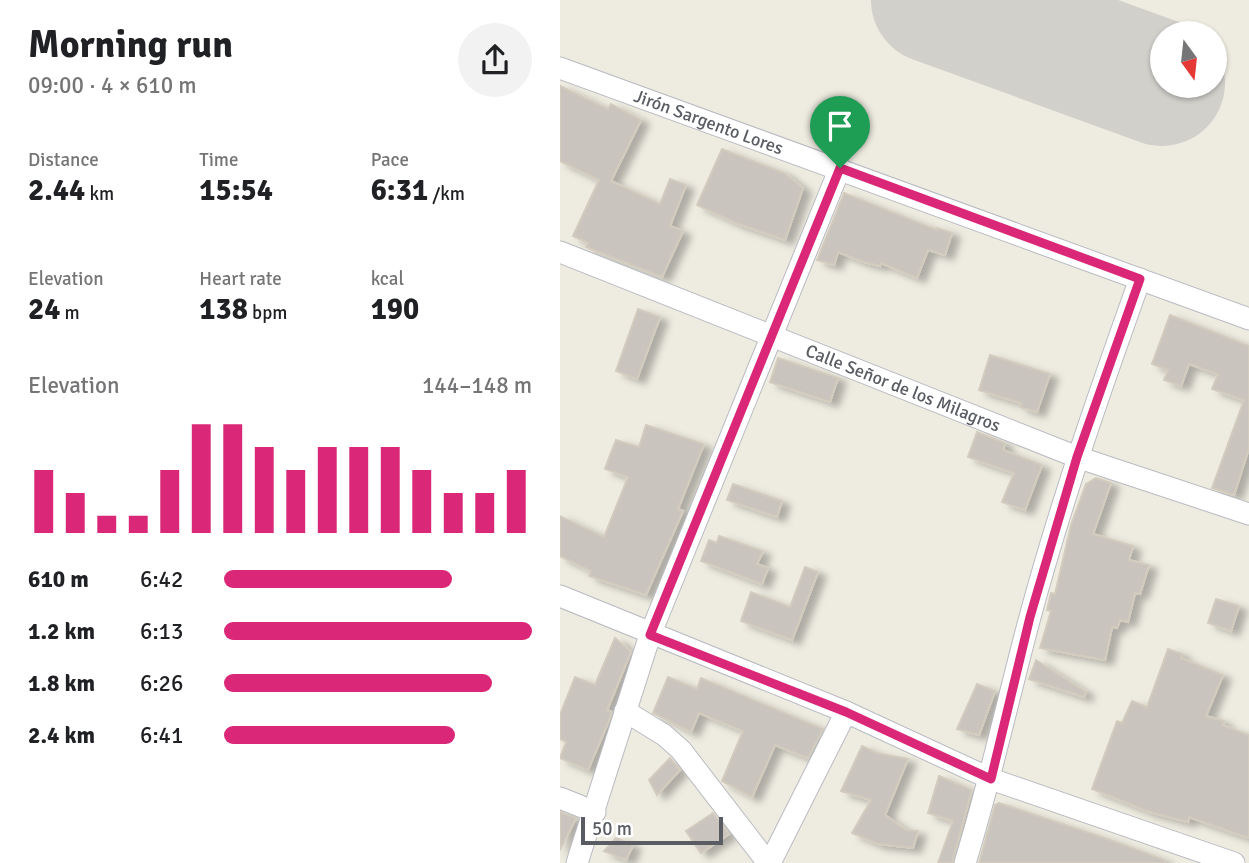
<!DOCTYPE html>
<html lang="en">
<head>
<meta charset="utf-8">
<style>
  body { margin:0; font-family:Signika,sans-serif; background:#f2f2f2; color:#202124; height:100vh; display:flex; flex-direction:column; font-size:26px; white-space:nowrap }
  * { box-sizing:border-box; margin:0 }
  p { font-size:23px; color:#757577 }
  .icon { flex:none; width:38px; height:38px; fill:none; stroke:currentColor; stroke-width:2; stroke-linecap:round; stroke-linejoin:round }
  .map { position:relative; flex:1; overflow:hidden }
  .side { display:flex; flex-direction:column; background:#fff; width:560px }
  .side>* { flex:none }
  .needle { width:46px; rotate:165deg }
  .buttons { position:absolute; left:590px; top:21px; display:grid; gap:14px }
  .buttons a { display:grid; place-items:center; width:77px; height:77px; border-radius:50%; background:#fff; box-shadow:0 2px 5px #0004; font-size:35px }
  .scale { position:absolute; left:21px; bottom:18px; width:142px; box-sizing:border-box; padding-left:7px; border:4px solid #595d63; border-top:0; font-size:19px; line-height:24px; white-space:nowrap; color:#595d63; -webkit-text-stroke:5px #fff; paint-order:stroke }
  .pin { position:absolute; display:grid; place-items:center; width:60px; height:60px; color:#fff; margin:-72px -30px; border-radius:50% 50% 50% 0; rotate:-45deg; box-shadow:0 0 7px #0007 }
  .pin .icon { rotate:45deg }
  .round { display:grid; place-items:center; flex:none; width:74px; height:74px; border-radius:37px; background:#f2f2f2 }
  .overview { display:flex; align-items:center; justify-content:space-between; height:119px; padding:0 28px }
  h1 { font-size:38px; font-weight:700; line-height:52px }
  .metrics { display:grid; grid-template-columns:repeat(3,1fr); gap:10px; height:119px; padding:7px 28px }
  .metrics div { display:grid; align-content:center }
  .metrics b { font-size:30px; font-weight:700 }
  .metrics small { font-size:19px; font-weight:400 }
  .metrics p { font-size:19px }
  .chart { height:196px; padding:14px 28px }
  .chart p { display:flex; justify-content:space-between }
  .chart svg { width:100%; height:126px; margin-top:7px; stroke:#db2777; stroke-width:6 }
  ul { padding:0 28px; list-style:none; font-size:23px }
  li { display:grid; grid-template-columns:112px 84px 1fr; align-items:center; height:52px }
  li i { height:18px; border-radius:9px; background:#db2777 }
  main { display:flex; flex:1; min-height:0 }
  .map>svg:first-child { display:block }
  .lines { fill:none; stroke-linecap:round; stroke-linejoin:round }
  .runway { stroke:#d1d0cb; stroke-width:126 }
  .building { fill:#c9c4bd; stroke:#d3ccbe; stroke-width:2; filter:url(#shadow) }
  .minor-casing { stroke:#b8bbc1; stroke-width:23 }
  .minor { stroke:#fff; stroke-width:21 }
  .route-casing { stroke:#fff; stroke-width:14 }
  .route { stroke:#db2777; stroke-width:9 }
  .labels { text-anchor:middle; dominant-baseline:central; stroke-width:5; stroke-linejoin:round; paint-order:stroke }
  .street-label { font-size:18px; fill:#595d63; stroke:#fff }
</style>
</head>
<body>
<main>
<section class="side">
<div class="overview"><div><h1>Morning run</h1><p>09:00 · 4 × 610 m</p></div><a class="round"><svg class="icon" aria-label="share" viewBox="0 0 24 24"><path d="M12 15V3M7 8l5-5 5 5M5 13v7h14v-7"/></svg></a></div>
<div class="metrics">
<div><p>Distance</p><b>2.44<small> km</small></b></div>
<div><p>Time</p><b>15:54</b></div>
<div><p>Pace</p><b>6:31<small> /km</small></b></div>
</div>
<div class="metrics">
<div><p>Elevation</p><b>24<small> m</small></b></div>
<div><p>Heart rate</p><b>138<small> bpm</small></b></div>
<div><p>kcal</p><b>190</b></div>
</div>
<div class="chart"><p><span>Elevation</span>144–148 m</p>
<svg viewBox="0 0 160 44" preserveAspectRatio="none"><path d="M5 44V22M15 44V30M25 44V38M35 44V38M45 44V22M55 44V6M65 44V6M75 44V14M85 44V22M95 44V14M105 44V14M115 44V14M125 44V22M135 44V30M145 44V30M155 44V22"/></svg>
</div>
<ul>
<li><b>610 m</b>6:42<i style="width:74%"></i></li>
<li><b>1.2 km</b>6:13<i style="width:100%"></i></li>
<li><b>1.8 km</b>6:26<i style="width:87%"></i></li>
<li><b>2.4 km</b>6:41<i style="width:75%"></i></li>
</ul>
</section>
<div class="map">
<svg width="689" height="863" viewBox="0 0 689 863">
  <defs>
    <filter id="shadow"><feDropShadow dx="8" dy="4.5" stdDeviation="3.5" flood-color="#0004"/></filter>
  </defs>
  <rect width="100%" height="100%" fill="#eeebe0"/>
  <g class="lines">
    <path class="runway" d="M374 0 602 83"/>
  </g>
  <path class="building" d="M0 86 48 109 51 104 81 120 51 181 100 204 110 179 126 185 110 226 123 231 102 277 26 247 28 243 13 236 39 180 0 161Z
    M162 149 224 173 243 188 225 240 176 223 137 205Z
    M284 193 377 230V228L392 233 385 255 368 250 357 278 321 263 320 266 304 262 278 252 274 265 257 260Z
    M78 309 100 317 77 379 56 371Z
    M610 315 689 346V448L674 495 652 488 684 400 652 389 658 374 629 364 621 386 604 380 608 370 592 364Z
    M430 355 490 374 477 412 460 407 461 403 419 390Z
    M218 358 278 378 270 402 210 382Z
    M86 425 144 444 118 509 123 511 86 595 29 576 31 571 0 556V516L44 537 68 477 45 469 50 455 56 440 79 447Z
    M417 432 445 443 443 450 482 465 465 510 442 502 454 473 408 457Z
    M536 478 551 483 533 534 573 546 569 560 589 565 580 594 575 593 568 622 560 620 557 628 552 627 545 660 480 648 491 611 487 610 491 593 495 594 511 525 526 484Z
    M173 484 222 501 217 517 167 500Z
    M159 536 203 551 197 564 208 568 202 584 141 561 149 540 157 543Z
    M245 567 258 572 232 640 181 621 191 592 230 607Z
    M656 599 679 606 671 631 648 623Z
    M55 638 71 652 47 710 52 712 48 723 28 770 0 758 6 742 0 739V715L15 677 35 685Z
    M608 649 622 654 621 658 663 675 646 716 664 721 662 725 689 735V838L629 817 628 822 590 812 532 789 557 721 562 723 572 701 587 707Z
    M476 660 526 692 524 697 469 679Z
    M108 677 137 689 141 678 263 729 248 758 215 745 192 797 162 781 183 731 139 713 131 732 93 713Z
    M417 684 435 691 419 735 397 729Z
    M302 746 317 753 348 759 325 815 346 830 358 831 353 848 318 844 292 833 311 800 281 791Z
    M110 758 120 770 97 795 89 780Z
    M379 776 412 790 392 863H378L393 821 368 813Z
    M439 803 548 839 605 860 604 863H419L435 805Z
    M0 812 16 818 0 850Z
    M153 813 169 834 141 853 126 831Z
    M56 838 73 845 66 860 44 851Z"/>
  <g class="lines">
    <defs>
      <g id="minor">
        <path id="s1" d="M0 68 689 319"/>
        <path id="s2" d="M0 252 517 457 689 514"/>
        <path d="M0 596 286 712 431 779 674 863"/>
        <path d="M65 711 104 735 121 750 208 863"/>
        <path d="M0 798 35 812"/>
        <path d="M17 863 90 635 280 168"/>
        <path d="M210 863 286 712"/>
        <path d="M405 863C430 782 448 699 470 617 501 502 540 391 580 279"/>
      </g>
    </defs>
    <use href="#minor" class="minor-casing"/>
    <use href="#minor" class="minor"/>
  </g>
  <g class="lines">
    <defs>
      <path id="route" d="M280 168 580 279 517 457 470 617 431 779 286 712 90 635Z"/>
    </defs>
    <use href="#route" class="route-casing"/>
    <use href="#route" class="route"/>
  </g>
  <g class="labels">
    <g class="street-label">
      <text stroke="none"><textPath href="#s1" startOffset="158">Jirón Sargento Lores</textPath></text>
      <text stroke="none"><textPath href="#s2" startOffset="369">Calle Señor de los Milagros</textPath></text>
    </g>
  </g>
</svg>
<div class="buttons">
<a><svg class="needle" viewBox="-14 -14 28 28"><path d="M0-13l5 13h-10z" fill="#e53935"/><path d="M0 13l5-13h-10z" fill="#757577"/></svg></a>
</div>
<div class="scale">50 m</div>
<div class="pin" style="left:280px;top:168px;background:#1e9e55"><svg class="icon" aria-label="arrive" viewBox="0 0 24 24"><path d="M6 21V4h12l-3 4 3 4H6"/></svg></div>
</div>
</main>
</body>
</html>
